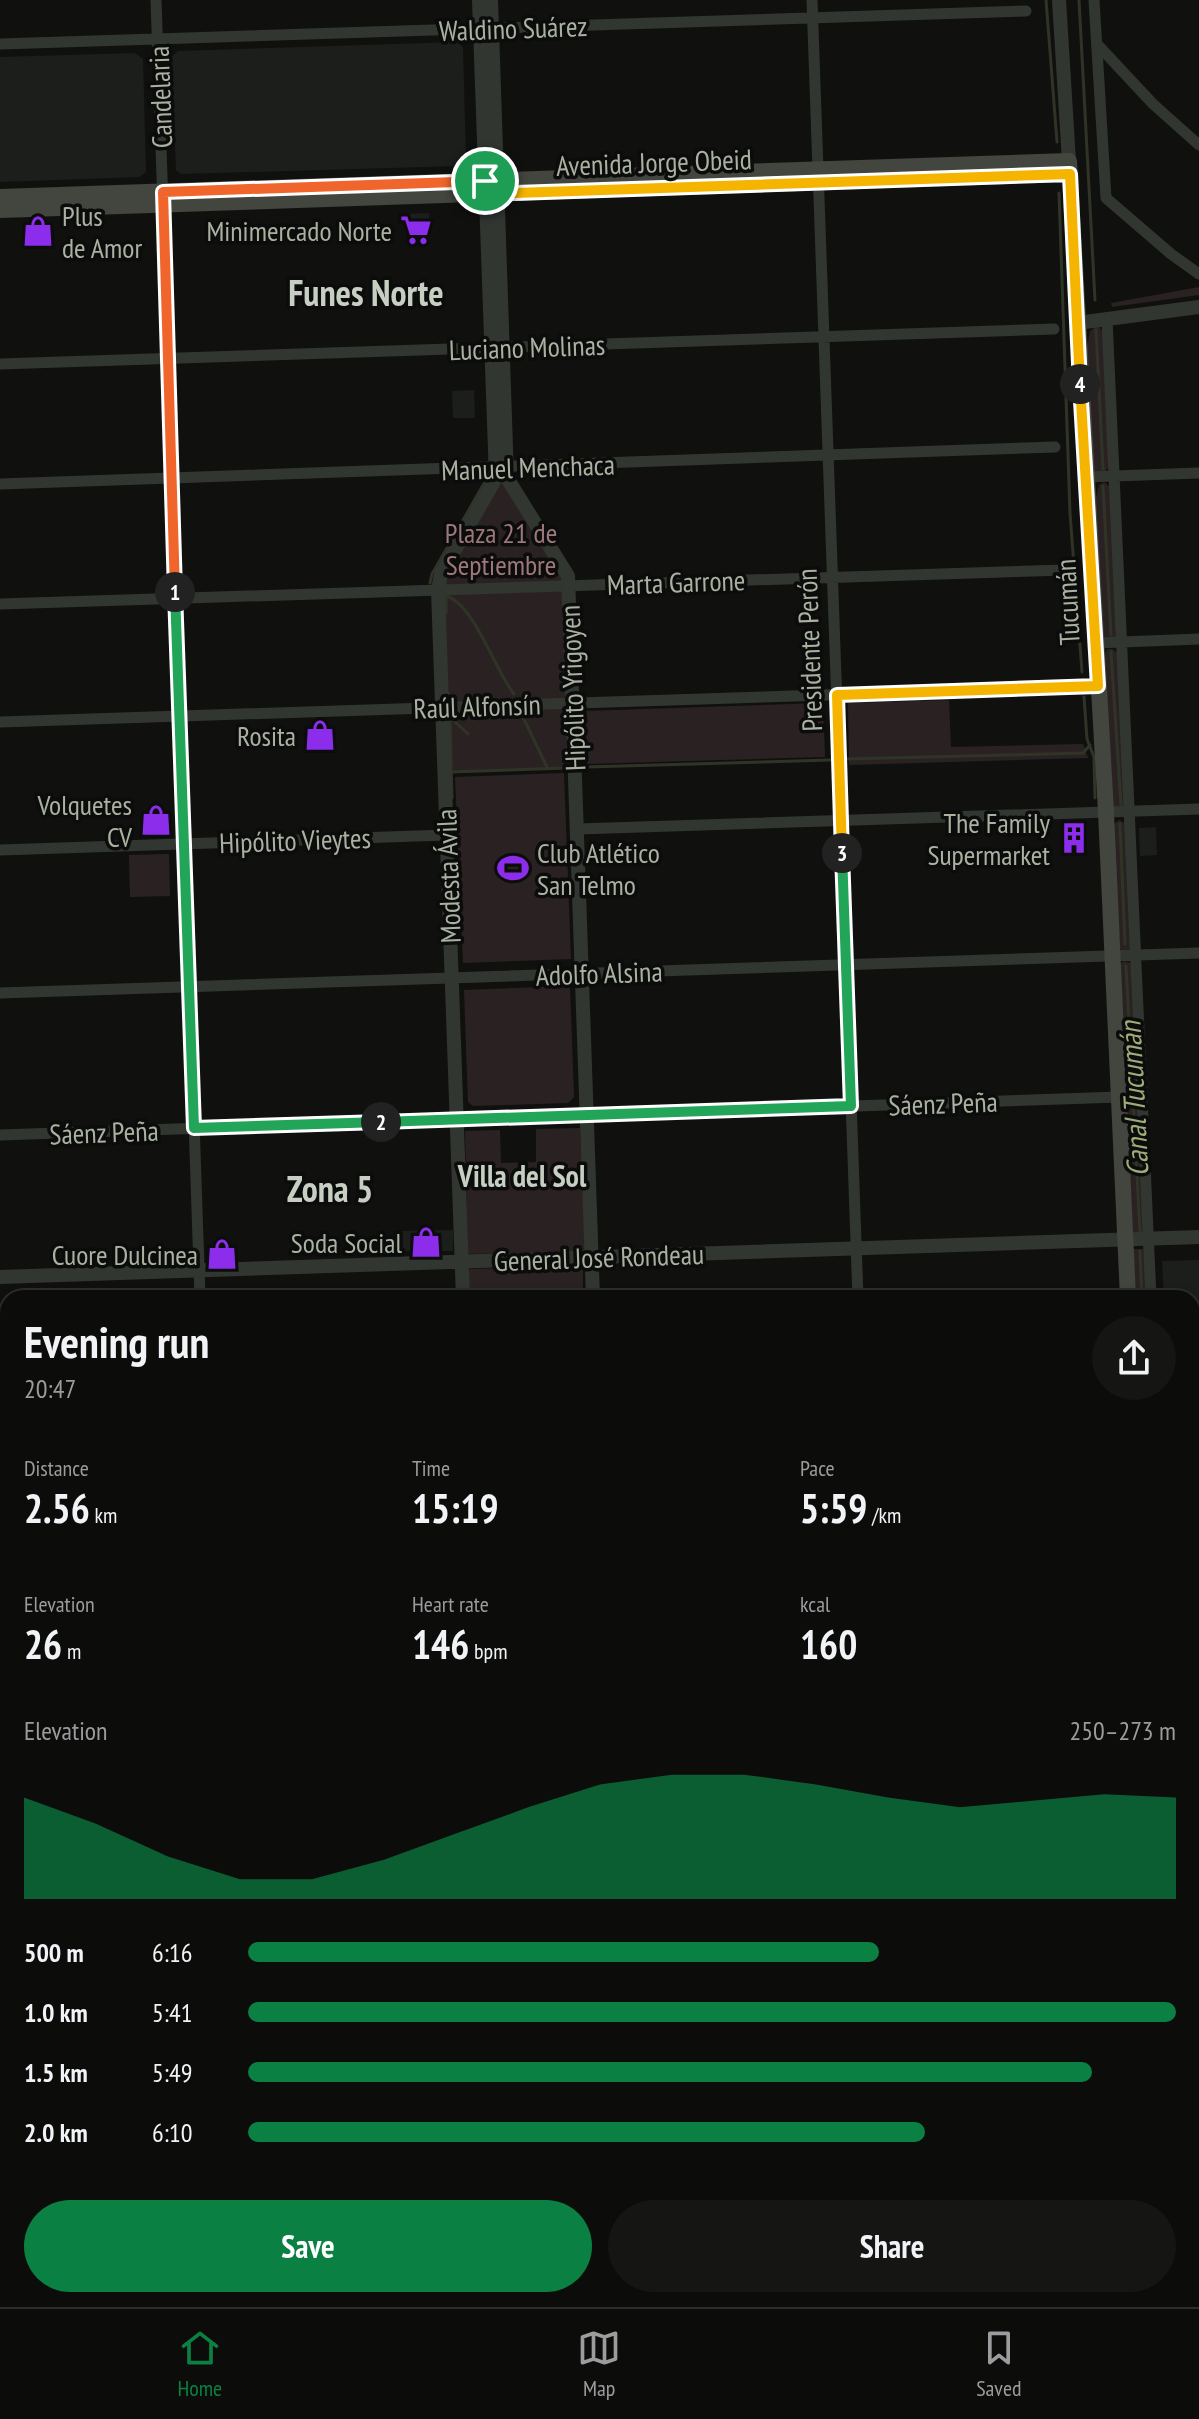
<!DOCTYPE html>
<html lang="en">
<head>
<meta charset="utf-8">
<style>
  body { margin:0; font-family:"PT Sans Narrow",sans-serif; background:#151614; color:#f1f3f6; height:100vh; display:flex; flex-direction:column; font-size:30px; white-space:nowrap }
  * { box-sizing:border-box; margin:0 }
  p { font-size:26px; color:#9a9c9d }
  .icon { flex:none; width:44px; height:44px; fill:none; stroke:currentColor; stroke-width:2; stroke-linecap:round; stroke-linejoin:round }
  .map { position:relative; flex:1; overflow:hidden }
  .panel { position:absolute; left:0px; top:1290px; width:1200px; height:1018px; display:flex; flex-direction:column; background:#0c0d0b; border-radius:24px 24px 0 0; box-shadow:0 4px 12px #0003,0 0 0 2px #2c2d2c }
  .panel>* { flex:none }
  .pin { position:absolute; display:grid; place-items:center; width:68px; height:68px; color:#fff; margin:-34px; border:4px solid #fff; border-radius:50%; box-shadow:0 2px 8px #0007 }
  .km { position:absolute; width:40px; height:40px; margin:-20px; border-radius:50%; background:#222; color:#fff; font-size:22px; line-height:40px; text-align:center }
  .round { display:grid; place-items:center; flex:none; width:84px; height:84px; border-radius:42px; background:#151614 }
  .head { display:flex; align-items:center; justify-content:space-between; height:136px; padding:0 24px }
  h1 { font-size:44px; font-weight:700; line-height:60px }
  .stats { display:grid; grid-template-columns:repeat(3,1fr); gap:12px; height:136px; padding:8px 24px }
  .stats div { display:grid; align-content:center }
  .stats b { font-size:40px; font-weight:700 }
  .stats small { font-size:22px; font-weight:400 }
  .stats p { font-size:22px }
  .chart { height:224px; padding:16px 24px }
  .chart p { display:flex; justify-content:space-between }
  .chart svg { width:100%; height:144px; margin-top:8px; fill:#0b8043; opacity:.7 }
  .action { display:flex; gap:16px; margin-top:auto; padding:16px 24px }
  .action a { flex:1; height:92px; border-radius:48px; background:#0b8043; color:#fff; font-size:32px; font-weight:700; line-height:92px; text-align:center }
  .action a+a { background:#151614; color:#f1f3f6 }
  ul { padding:0 24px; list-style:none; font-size:26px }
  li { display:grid; grid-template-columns:128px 96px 1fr; align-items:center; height:60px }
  li i { height:20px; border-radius:10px; background:#0b8043 }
  .menu { display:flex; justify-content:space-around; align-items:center; height:112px; border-top:2px solid #2c2d2c; background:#0c0d0b; font-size:22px; color:#9a9c9d }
  .menu a { display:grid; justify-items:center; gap:4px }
  .menu .active { color:#0b8043 }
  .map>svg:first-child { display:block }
  .built { fill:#1c1e1c }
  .green { fill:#2a2222 }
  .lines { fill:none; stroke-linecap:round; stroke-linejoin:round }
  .stream { stroke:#303427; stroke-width:3 }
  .minor { stroke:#323631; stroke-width:11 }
  .tertiary { stroke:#323631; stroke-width:14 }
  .secondary { stroke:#42463f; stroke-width:16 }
  .split-1-casing { stroke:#fff; stroke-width:16 }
  .split-2-casing { stroke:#fff; stroke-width:16 }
  .split-3-casing { stroke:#fff; stroke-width:16 }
  .split-4-casing { stroke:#fff; stroke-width:16 }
  .split-5-casing { stroke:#fff; stroke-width:16 }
  .split-1 { stroke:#f0652b; stroke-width:10 }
  .split-2 { stroke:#22a559; stroke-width:10 }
  .split-3 { stroke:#22a559; stroke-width:10 }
  .split-4 { stroke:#f5b400; stroke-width:10 }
  .split-5 { stroke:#f5b400; stroke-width:10 }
  .labels { text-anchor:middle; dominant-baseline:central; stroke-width:7; stroke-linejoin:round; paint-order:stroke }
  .street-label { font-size:28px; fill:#a9b1a1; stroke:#0b0c0b }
  .poi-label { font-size:28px; fill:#a9b1a1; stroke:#0b0c0b; text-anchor:end }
  .park-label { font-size:28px; fill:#9c787c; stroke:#0b0c0b }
  .water-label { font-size:30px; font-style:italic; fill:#9dac78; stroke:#0b0c0b }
  .neighbourhood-label { font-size:30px; font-weight:bold; fill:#c7cec2; stroke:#0b0c0b }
  .district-label { font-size:36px; font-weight:bold; fill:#c7cec2; stroke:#0b0c0b }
</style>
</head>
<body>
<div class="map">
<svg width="1199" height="2307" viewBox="0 0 1199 2307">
  <rect width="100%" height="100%" fill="#10110f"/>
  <path class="built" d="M458 42 463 48 466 159 458 166 181 174 176 170 171 57 178 51Z
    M135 53 143 59 146 172 139 177 0 182V57Z
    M429 213 430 233 407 234 406 214Z
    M474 390 475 418H453L452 391Z
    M1156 827 1157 855 1140 856 1139 828Z
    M453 1230V1251H399V1231Z
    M1199 1260V1310H1192V1298H1164L1162 1261Z"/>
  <path class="green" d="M1199 287V295L1112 307 1111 303Z
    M1098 325 1104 334 1109 466 1106 471 1098 473 1094 471 1085 358 1090 331Z
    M501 480 563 576 561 582 442 585Z
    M1104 482 1110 487 1117 637H1103L1096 497 1099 485Z
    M568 585 576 768 444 772 438 590Z
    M1108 649H1113L1118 654 1124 807H1113L1103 654Z
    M949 700 951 747 1083 744 1088 758 849 765 848 703Z
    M823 703 825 757 586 764 584 711Z
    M564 773 571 959 463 963 455 777Z
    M1119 820 1126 824 1131 949 1127 952 1120 949 1113 825Z
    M169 854 170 896 130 897 129 855Z
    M1124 961 1131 963 1144 1232 1133 1234 1130 1229C1129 1141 1123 1053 1120 964Z
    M570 986 574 1097 568 1103 473 1106 468 1102 464 990Z
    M580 1128 585 1251 468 1254 465 1131 500 1130 501 1163 536 1162V1129Z
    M1134 1249H1143L1144 1252 1147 1298H1135L1132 1253Z
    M580 1266 583 1269V1298H469L468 1271 470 1269Z
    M594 2300H839L838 2307H593Z"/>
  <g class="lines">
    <path class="stream" d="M1046 0 1057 142
      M1079 0 1095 300
      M1059 193 1070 513 1082 672
      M1096 330 1103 469
      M1103 486 1111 635
      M430 583 432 574 486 480V475
      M445 596C473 601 495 671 514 694
      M446 613V597
      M1111 652 1121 805
      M448 693 450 701
      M1084 697 1087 739 1094 757 1095 798
      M521 713 547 767
      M449 714 452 719 468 734
      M450 716 452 798
      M844 759 1083 753 1090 745
      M586 767 830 760
      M451 772 567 768
      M1120 824 1125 944
      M1126 966 1140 1232
      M1140 1251 1142 1298"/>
    <path class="minor" d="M156 0 200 1298
      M812 0 858 1298
      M1094 0 1106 198 1171 254 1199 274
      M0 44 1026 11
      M1097 44 1153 104 1199 145
      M1107 319 1151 1298
      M0 364 1054 329
      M1086 477 1199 473
      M0 484 1055 447
      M0 604 1065 570
      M1096 643 1199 639
      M0 722 1098 686
      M578 829 1199 809
      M0 850 446 835
      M0 993 1199 953
      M0 1135 1119 1097
      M0 1417H8
      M1192 1522 1199 1521
      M0 1562H8
      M0 1704H8
      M1192 1808H1199
      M0 1847H8
      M0 1990H8
      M1192 2215 1199 2216
      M196 2307 197 2300
      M403 2307 404 2300
      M578 2307 580 2300"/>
    <path class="tertiary" d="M491 0 507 478 568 576 593 1298
      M1059 0 1069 161
      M1077 323 1199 307
      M0 1277 1199 1237
      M463 1298 438 590 441 574 496 478 479 0
      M1101 2307 1102 2300"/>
    <path class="secondary" d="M0 197 1069 161 1106 812 1128 1298
      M0 210 1070 174
      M1192 2088H1199
      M0 2130H8
      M56 2307 58 2300
      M928 2307 930 2300"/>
  </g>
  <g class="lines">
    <defs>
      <path id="split-1" d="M175 592 163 192 485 181"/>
      <path id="split-2" d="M175 592 194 1128 381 1122"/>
      <path id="split-3" d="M381 1122 851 1106 842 853"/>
      <path id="split-4" d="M842 853 837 695 1098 686 1080 384"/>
      <path id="split-5" d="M485 181V194L1070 174 1080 384"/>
    </defs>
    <use href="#split-1" class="split-1-casing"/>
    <use href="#split-2" class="split-2-casing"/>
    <use href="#split-3" class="split-3-casing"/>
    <use href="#split-4" class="split-4-casing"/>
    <use href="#split-5" class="split-5-casing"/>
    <use href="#split-1" class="split-1"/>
    <use href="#split-2" class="split-2"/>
    <use href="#split-3" class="split-3"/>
    <use href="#split-4" class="split-4"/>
    <use href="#split-5" class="split-5"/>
  </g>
  <defs>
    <symbol id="supermarket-bare" viewBox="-9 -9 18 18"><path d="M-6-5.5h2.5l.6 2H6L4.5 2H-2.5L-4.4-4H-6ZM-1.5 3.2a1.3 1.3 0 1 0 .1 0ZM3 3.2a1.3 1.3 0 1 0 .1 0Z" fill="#8b2deb" stroke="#0b0c0b" stroke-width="2.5" paint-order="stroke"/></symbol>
    <symbol id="shop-bare" viewBox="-9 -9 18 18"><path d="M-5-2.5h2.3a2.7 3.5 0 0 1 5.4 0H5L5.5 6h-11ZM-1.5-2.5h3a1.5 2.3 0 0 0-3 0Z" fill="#8b2deb" stroke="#0b0c0b" stroke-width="2.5" paint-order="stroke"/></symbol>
    <symbol id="building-bare" viewBox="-9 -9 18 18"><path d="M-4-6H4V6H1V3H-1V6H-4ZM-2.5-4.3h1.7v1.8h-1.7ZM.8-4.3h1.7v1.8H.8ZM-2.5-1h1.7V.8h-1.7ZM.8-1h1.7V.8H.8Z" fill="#8b2deb" stroke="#0b0c0b" stroke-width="2.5" paint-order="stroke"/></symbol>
    <symbol id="stadium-bare" viewBox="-9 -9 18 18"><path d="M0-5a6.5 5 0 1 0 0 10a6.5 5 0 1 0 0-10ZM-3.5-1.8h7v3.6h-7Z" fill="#8b2deb" stroke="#0b0c0b" stroke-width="2.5" paint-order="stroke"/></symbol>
  </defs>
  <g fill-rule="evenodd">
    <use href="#supermarket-bare" x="394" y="208" width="44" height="44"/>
    <use href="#shop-bare" x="16" y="209" width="44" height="44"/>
    <use href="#shop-bare" x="298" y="713" width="44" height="44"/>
    <use href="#shop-bare" x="134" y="798" width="44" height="44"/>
    <use href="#building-bare" x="1052" y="816" width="44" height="44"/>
    <use href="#stadium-bare" x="491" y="846" width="44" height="44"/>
    <use href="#shop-bare" x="404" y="1220" width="44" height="44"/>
    <use href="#shop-bare" x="200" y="1232" width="44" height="44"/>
  </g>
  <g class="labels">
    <g class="street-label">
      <text transform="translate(513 28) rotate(-2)">Waldino Suárez</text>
      <text transform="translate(160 97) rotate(-92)">Candelaria</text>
      <text transform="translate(654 162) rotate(-2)">Avenida Jorge Obeid</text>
      <text transform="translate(527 347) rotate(-2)">Luciano Molinas</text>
      <text transform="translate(528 467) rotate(-2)">Manuel Menchaca</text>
      <text transform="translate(676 582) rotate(-2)">Marta Garrone</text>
      <text transform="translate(1067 602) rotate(-93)">Tucumán</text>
      <text transform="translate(809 650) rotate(-92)">Presidente Perón</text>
      <text transform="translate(572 688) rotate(-92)">Hipólito Yrigoyen</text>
      <text transform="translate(477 706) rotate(-2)">Raúl Alfonsín</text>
      <text transform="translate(295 840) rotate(-2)">Hipólito Vieytes</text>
      <text transform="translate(448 876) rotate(-92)">Modesta Ávila</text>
      <text transform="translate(599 973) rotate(-2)">Adolfo Alsina</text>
      <text transform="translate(943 1103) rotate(-2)">Sáenz Peña</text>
      <text transform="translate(104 1132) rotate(-2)">Sáenz Peña</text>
      <text transform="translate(599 1257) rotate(-2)">General José Rondeau</text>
    </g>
    <g class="poi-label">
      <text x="62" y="215" text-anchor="start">Plus<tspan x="62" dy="32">de Amor</tspan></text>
      <text x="392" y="230">Minimercado Norte</text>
      <text x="296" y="735">Rosita</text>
      <text x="132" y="804">Volquetes<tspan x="132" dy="32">CV</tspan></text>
      <text x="1050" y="822">The Family<tspan x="1050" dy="32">Supermarket</tspan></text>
      <text x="537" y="852" text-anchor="start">Club Atlético<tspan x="537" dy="32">San Telmo</tspan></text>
      <text x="402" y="1242">Soda Social</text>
      <text x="198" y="1254">Cuore Dulcinea</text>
    </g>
    <g class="park-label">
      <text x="501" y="532">Plaza 21 de<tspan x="501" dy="32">Septiembre</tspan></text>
    </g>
    <g class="water-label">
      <text transform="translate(1133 1099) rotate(-93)">Canal Tucumán</text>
    </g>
    <g class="neighbourhood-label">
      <text x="522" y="1175">Villa del Sol</text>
    </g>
    <g class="district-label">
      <text x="366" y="292">Funes Norte</text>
      <text x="330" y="1188">Zona 5</text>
    </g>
  </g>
</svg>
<div class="pin" style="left:485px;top:181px;background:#1e9e55"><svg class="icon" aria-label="arrive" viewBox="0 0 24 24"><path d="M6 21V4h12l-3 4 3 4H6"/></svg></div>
<b class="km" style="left:175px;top:592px">1</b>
<b class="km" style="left:381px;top:1122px">2</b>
<b class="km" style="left:842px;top:853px">3</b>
<b class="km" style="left:1080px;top:384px">4</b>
<section class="panel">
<div class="head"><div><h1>Evening run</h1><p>20:47</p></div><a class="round"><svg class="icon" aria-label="share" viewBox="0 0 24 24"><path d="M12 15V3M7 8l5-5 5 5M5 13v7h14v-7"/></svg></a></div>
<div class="stats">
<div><p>Distance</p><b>2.56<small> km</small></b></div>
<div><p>Time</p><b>15:19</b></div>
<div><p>Pace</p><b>5:59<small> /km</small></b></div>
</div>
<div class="stats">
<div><p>Elevation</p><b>26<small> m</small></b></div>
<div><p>Heart rate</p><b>146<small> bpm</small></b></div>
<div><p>kcal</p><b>160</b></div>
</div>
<div class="chart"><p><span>Elevation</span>250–273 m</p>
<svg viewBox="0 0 160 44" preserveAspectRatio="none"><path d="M0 44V13L10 21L20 31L30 38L40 38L50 32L60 24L70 16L80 9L90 6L100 6L110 9L120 13L130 16L140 14L150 12L160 13V44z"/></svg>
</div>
<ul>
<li><b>500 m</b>6:16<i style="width:68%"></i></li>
<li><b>1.0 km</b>5:41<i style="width:100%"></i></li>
<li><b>1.5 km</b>5:49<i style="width:91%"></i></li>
<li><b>2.0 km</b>6:10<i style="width:73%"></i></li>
</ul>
<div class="action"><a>Save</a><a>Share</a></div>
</section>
</div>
<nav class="menu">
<a class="active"><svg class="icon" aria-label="home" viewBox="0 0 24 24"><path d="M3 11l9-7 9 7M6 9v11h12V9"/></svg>Home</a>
<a><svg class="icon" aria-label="map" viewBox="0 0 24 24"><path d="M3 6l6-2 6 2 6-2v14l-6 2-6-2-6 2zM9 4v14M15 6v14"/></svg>Map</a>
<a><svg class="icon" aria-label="saved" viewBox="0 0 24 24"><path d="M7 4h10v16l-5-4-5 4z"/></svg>Saved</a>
</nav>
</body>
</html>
